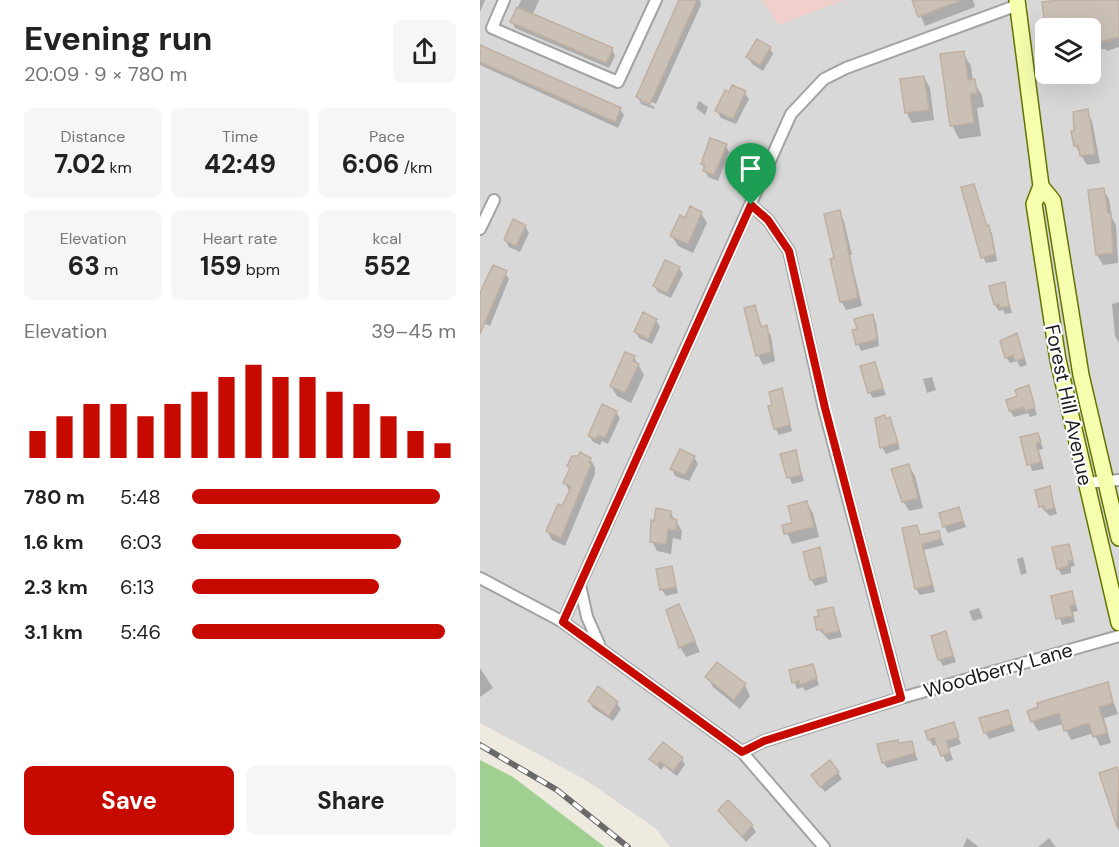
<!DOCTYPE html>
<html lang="en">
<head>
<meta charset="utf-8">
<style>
  body { margin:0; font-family:"DM Sans",sans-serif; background:#f6f6f6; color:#222; height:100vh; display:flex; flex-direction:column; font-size:22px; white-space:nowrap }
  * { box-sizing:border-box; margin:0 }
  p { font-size:20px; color:#767676 }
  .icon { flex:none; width:33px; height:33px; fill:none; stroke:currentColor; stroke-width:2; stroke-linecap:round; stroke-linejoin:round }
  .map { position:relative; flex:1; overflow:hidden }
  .drawer { display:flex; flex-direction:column; background:#fff; width:480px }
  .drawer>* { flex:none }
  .controls { position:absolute; left:555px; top:18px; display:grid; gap:12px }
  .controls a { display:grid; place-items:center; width:66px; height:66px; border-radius:9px; background:#fff; box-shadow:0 6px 24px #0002; font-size:30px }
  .pin { position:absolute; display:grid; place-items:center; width:51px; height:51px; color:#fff; margin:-62px -26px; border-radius:50% 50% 50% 0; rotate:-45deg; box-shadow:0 0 6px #0007 }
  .pin .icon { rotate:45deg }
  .round { display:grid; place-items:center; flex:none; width:63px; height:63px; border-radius:9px; background:#f6f6f6 }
  .head { display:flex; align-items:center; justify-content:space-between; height:102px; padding:0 24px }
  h1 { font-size:33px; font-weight:700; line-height:45px }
  .metrics { display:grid; grid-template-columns:repeat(3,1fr); gap:9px; height:102px; padding:6px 24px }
  .metrics div { display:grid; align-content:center; border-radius:9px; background:#f6f6f6; text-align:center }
  .metrics b { font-size:26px; font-weight:700 }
  .metrics small { font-size:16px; font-weight:400 }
  .metrics p { font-size:16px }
  .chart { height:168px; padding:12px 24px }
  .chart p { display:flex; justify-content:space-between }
  .chart svg { width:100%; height:108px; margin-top:6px; stroke:#c60a00; stroke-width:6 }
  .cta { display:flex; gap:12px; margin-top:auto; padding:12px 24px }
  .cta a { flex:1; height:69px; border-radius:9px; background:#c60a00; color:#fff; font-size:24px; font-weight:700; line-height:69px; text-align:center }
  .cta a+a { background:#f6f6f6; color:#222 }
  ul { padding:0 24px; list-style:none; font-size:20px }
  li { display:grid; grid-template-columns:96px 72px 1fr; align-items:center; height:45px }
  li i { height:15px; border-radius:8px; background:#c60a00 }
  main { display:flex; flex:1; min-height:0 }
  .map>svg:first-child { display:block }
  .residential { fill:#d9d8d8; fill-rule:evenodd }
  .commercial { fill:#f1d0cc }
  .forest { fill:#a0d091 }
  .shadow { fill:#0003 }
  .building { fill:#cac0b6; stroke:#c0b0a1; stroke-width:1.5 }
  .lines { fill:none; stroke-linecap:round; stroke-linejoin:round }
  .minor-casing { stroke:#a2a2a2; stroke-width:14 }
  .secondary-casing { stroke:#627400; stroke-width:18 }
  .minor { stroke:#fff; stroke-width:10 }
  .secondary { stroke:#f6fead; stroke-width:15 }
  .rail-casing { stroke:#696969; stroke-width:6 }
  .rail { stroke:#fff; stroke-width:4; stroke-dasharray:11; stroke-linecap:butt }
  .route-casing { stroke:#fff; stroke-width:12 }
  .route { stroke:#c60a00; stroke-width:8 }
  .labels { text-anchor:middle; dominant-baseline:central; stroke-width:4.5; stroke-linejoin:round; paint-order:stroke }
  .street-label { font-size:20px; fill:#1b1b1b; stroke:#fff }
</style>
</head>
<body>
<main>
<section class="drawer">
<div class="head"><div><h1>Evening run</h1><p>20:09 · 9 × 780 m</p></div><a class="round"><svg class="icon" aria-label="share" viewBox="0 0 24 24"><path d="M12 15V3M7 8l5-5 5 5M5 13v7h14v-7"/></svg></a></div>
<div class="metrics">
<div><p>Distance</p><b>7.02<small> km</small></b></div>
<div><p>Time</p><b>42:49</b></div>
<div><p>Pace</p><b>6:06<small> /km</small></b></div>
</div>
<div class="metrics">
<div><p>Elevation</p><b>63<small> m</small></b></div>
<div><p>Heart rate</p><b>159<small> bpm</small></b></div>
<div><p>kcal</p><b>552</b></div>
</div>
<div class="chart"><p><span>Elevation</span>39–45 m</p>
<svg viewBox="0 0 160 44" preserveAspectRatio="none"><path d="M5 44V33M15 44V27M25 44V22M35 44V22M45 44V27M55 44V22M65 44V17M75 44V11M85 44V6M95 44V11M105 44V11M115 44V17M125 44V22M135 44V27M145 44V33M155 44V38"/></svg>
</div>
<ul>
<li><b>780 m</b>5:48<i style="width:94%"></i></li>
<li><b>1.6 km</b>6:03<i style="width:79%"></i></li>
<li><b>2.3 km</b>6:13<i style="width:71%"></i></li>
<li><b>3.1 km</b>5:46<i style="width:96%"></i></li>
</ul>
<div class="cta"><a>Save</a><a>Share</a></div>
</section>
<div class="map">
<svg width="639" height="847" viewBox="0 0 639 847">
  <rect width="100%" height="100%" fill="#eeeadf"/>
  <path class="residential" d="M0 0H639V847H190L175 828 104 779 0 723ZM566 28H610V74H566Z"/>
  <path class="commercial" d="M282 0H364L299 25Z"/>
  <path class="forest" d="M0 760 33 777 125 847H0Z"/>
  <path class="shadow" d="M0 0H5L0 12Z
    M41 0H59L53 14 132 49 135 56 129 68 35 28 32 22Z
    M201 0H220L221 5 176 104 161 98V101L175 107 174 109 161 104 158 97Z
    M434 0H493L495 7 445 26Z
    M595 0H639V47L627 51 625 49 610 50V28H567L564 3Z
    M0 46 140 109 144 115 138 128 0 65Z
    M290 48 293 54 283 71 272 64 268 57Z
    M483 53 491 66 493 81 502 95 504 107 497 108 501 136 479 139 472 125Z
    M444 77 450 88 454 120 432 123 426 112Z
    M265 93 269 99 256 124 241 118 237 111Z
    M219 101 228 107 225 115 216 108Z
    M607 111 612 121 620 163 607 165 595 145Z
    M246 146 249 152 238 181 228 177 222 164Z
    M493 185 507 227 512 233 517 261 506 263 503 257Z
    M623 189 629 199 632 218 636 225 638 263 623 265 617 255 610 191Z
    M359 212 364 221 372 255H370L382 306 366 310 361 301 356 259Z
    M221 213 227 223 213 253 198 246 192 236 205 220Z
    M45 226 49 233 40 252 29 247 25 240Z
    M199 268 203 274 191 298 178 292 174 286Z
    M25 273 29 279 10 326 0 322V298Z
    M524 284 532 313 525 314 523 310 519 311 515 305Z
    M639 302V343L635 336 632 304Z
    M274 307 283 328 286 327 291 336 295 361 283 365 278 355Z
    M392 315 396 322 399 346 381 351 378 344 379 330Z
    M176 320 180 327 172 344 159 338 156 332Z
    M537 335 547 365 540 367 537 361 530 363 526 357Z
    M154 357 164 375 151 403 137 396 131 386Z
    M394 363 406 395 393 398 389 392Z
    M452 377 456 390 447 393 443 379Z
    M548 387 557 415 550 417 548 413 534 417 530 411Z
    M301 390 312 431 299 435 295 428 294 406Z
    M136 412 140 418 128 444 122 441 120 445 113 442 109 436Z
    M410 419 420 449 406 454 402 447 406 420Z
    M558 434 563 449 559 450 564 469 552 471 542 438Z
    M315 451 324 481 312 484 302 455Z
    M214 457 218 464 209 481 195 476 192 469Z
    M110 459 115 467V474L85 546 72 540 67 531 90 492 85 483 91 470 89 466Z
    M429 466 435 476 443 508 429 511 423 501Z
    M570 488 577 514 570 516 561 507Z
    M327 503 333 513 339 537 312 544 304 526 313 524Z
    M479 509 486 527 468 533 464 526Z
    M190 512 202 531 201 540 193 538 191 554 177 551 172 541Z
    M437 527 441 536 458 533 464 545 444 550 455 592 440 595 436 589 424 530Z
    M588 545 595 566 591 567V573L582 575 578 569Z
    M339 549 348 582 335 586 331 579Z
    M543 557 547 573 541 575 537 559Z
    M191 568 198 593 186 596 182 590Z
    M592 593 598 611 593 612 595 622 582 625 573 597Z
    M353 608 362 637 349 640 338 629 341 617Z
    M499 608 503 618 493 621 489 611Z
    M204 616 220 652 206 657 200 647Z
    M466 633 476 662 463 666 459 659Z
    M333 666 339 685 325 691 323 687 317 689 314 682Z
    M0 668 13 688 0 697Z
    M227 677 265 685 270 696 260 709 233 687Z
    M627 684 638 714 624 718 631 743 620 746 614 733 591 740 583 724 558 731 552 721Z
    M110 702 137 703 141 709 133 721 113 708Z
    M527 712 535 731 509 739 505 732Z
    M473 724 481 744 469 748 473 760 466 762 458 744 453 746 449 739Z
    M431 743 438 760 407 768 403 762Z
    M171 759H202L205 765 197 776 184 766 181 770Z
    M636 769 639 774V832L621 774Z
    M358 773 362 779 345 792 336 781Z
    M240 810 272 826 276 832 266 842Z
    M487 838 499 847H483Z
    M569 838 576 847H558Z"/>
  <path class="building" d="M199 0H217L170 104 156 97Z
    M432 0H480V1L438 17Z
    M580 0H639V37L620 42 619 39 610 40V28H565L562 2Z
    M37 7 133 48 126 63 30 22Z
    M277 39 291 47 280 65 266 57Z
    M0 45 141 108 135 122 0 62Z
    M484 51 488 80 495 79 497 93 490 94 494 123 470 126 460 54Z
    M444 76 449 110 425 113 420 79Z
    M252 85 266 91 253 119 235 111 245 90 249 92Z
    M608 109 615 154 600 156 598 145 594 146 591 131H594L593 112Z
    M230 138 247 144 234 175 223 171 225 165 221 164Z
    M494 184 507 226 509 225 515 254 501 258 481 187Z
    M624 188 628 213H631L633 253 616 255 608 190Z
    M210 206 222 212 208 244 190 236 200 215 205 218Z
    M360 210 378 298 360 302 350 259 354 258 344 214Z
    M33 219 46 225 36 246 24 240Z
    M185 260 200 267 187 293 173 286Z
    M13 265 27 271 0 334V293Z
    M525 282 529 306 520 308 519 304 514 305 509 286Z
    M275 305 281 327 287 325 291 352 276 356 264 308Z
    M163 312 177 319 168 339 154 332Z
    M393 314 397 339 376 345 372 330 377 329 374 319Z
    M537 333 544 358 535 361 533 355 525 358 520 341Z
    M145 352 155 356 153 361 159 364 145 393 130 386Z
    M395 362 403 388 388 393 380 366Z
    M549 385 555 408 545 411 544 407 529 411 526 400 537 396 535 390Z
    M302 388 310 425 294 429 288 406 292 405 289 392Z
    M122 404 137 411 125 438 118 435 116 439 108 436Z
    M405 415 406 419 410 417 418 443 400 448 395 418Z
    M558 433 561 442 556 443 561 462 547 465 540 437Z
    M200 449 215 456 205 475 190 469Z
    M316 450 321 475 307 478 300 454Z
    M100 452 111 458 109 463 111 464 81 538 66 531 78 504 82 506 91 487 83 483 90 468 87 466 92 456H98Z
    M429 464 438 498 422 502 411 469Z
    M570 486 574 508 565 510 564 506 559 507 555 490Z
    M327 501 334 527 304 534 302 525 312 523 308 506Z
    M479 507 483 521 463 527 459 513Z
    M176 508 191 511 190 518 197 520 196 530 188 529 186 544 170 542 171 520 174 521Z
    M437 525 440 535 459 531 461 539 442 544 452 585 435 589 422 528Z
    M589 544 593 560 588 561V566L577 569 572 547Z
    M340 547 346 576 330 580 323 552Z
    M192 566 196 587 180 590 176 569Z
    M592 591 595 604 590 606 593 616 576 619 571 596Z
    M199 604 215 641 199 648 186 610Z
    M353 607 359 631 344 634 342 629 337 630 334 617 339 616 337 610Z
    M466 631 473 656 458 660 451 636Z
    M237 662 266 684 254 700 225 677Z
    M333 664 337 678 320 685 319 681 312 683 309 670Z
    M628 682 633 703 619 707 627 733 613 737 609 723 584 731 579 713 551 722 547 711 558 707 557 703Z
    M118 686 138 702 129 716 108 701Z
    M528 710 532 724 504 733 499 718Z
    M474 722 479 737 466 741 470 753 461 756 454 738 448 740 445 731Z
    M418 740V743L432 741 435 753 402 763 397 744Z
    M183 742 203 758 193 771 180 761 177 765 169 759Z
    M350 760 359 772 340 787 331 775Z
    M637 767 639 774 637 827 619 773Z
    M248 800 273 825 262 837 238 810Z"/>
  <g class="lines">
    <defs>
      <path id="minor" d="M24 0 12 28 138 82 176 0
        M271 205 288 220 309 251 344 408 421 698
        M0 229 14 200
        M605 483 639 480
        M0 578 83 622 262 752 344 847
        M100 585 107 617 119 644
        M83 622 311 114 344 79 366 68 538 5
        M262 752 284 741 421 698 639 636"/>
      <path id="secondary" d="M537 0 561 186 554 204 578 360 639 623
        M561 186 573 201 601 375 639 538"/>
    </defs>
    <use href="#minor" class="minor-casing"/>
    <use href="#secondary" class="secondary-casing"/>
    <use href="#minor" class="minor"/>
    <use href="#secondary" class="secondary"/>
    <defs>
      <path id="rail" d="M0 745 77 790 148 847"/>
    </defs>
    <use href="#rail" class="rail-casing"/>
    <use href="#rail" class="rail"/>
  </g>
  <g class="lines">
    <defs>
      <path id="route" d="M271 205 288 220 309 251 345 408 421 698 284 741 262 752 83 622Z"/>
    </defs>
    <use href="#route" class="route-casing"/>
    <use href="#route" class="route"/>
  </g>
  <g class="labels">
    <g class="street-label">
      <text transform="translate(589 405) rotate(78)">Forest Hill Avenue</text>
      <text transform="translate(518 670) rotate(-16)">Woodberry Lane</text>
    </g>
  </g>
</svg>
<div class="controls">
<a><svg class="icon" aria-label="layers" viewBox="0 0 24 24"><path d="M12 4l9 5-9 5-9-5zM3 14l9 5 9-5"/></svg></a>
</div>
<div class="pin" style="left:271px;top:205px;background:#1e9e55"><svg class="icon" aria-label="arrive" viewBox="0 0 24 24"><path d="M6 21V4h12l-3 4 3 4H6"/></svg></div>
</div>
</main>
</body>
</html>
